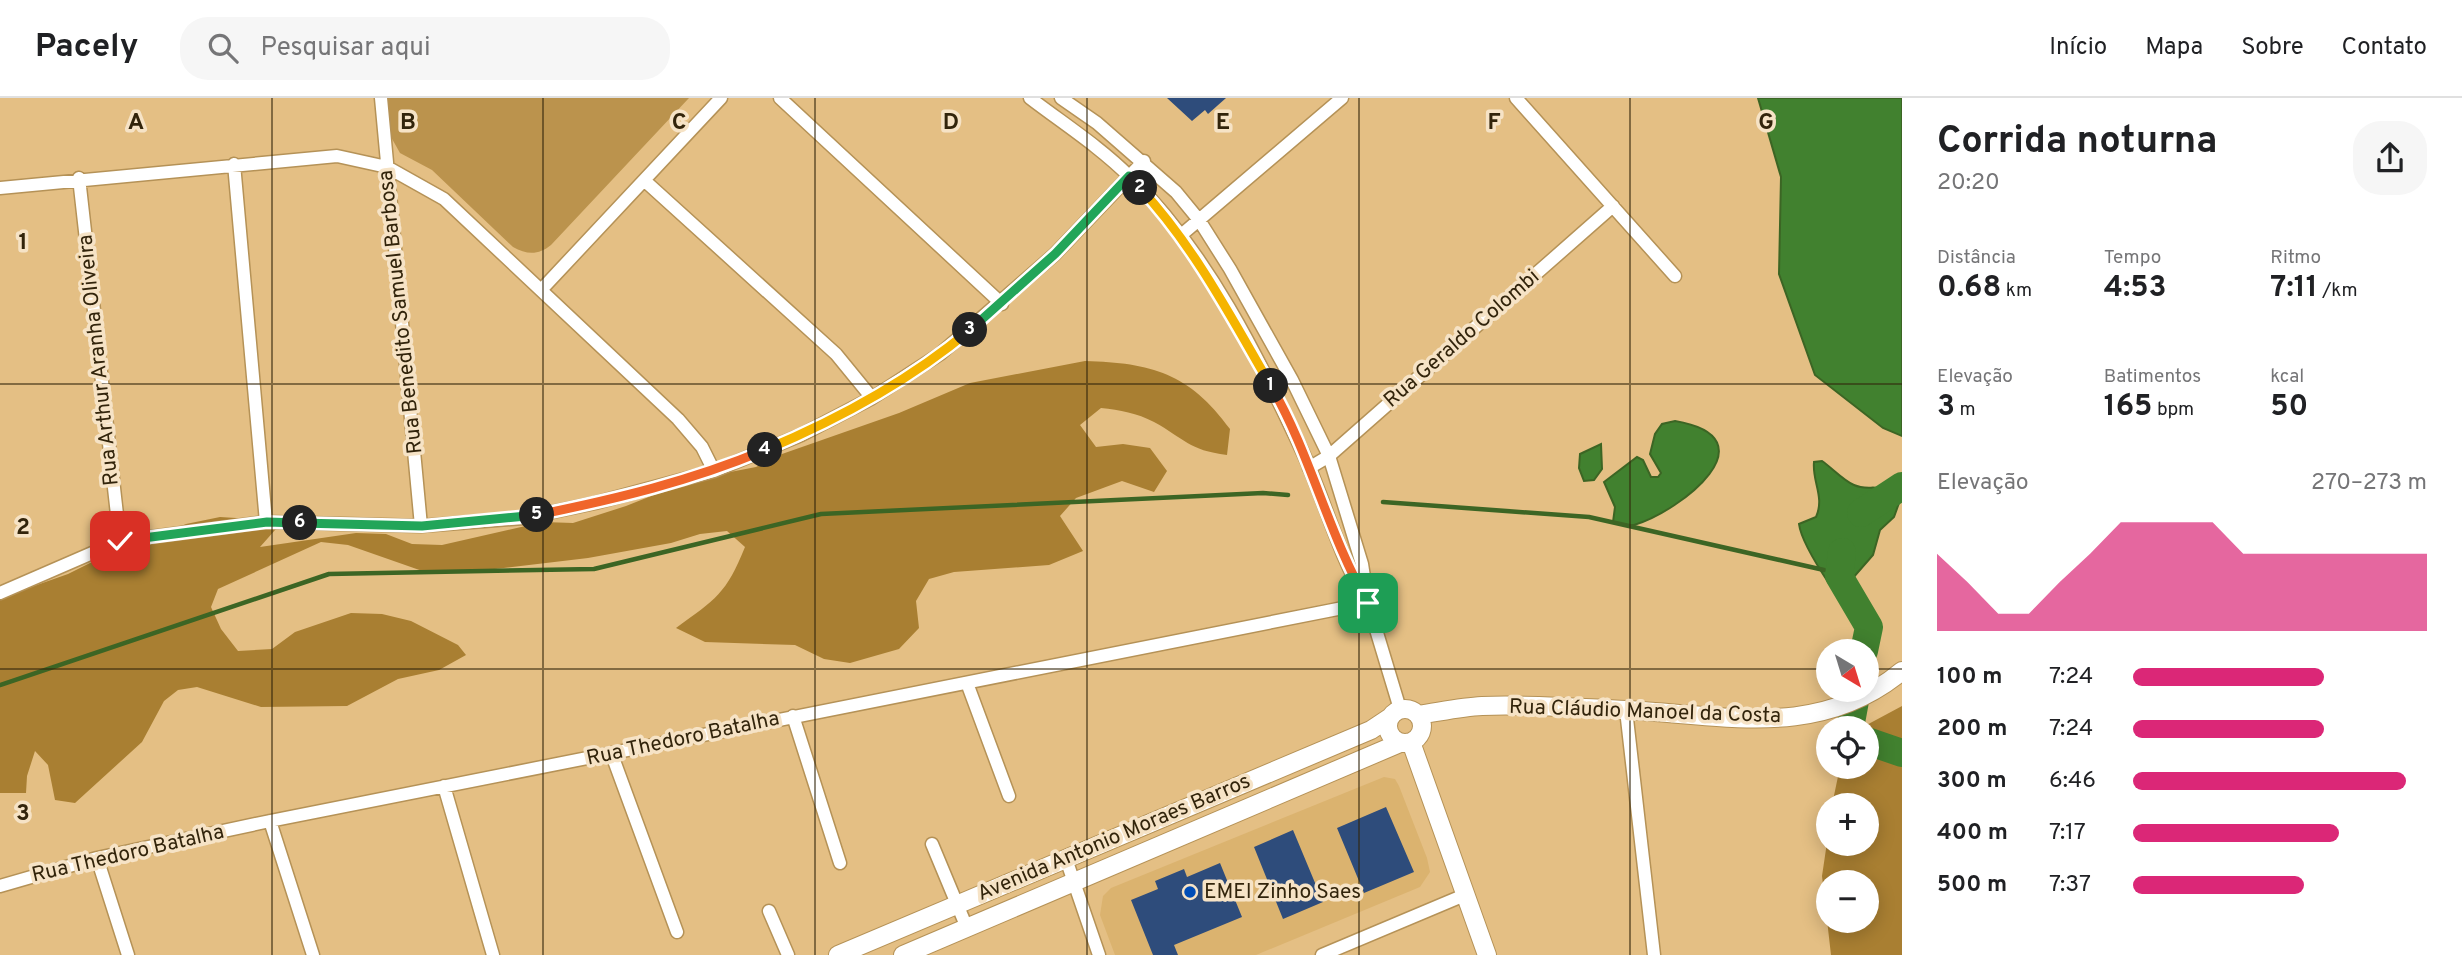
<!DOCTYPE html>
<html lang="pt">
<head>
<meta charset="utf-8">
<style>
  body { margin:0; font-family:Overpass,sans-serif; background:#f6f6f6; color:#202124; height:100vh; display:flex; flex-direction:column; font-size:26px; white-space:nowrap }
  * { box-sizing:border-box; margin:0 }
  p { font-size:23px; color:#757577 }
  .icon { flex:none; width:38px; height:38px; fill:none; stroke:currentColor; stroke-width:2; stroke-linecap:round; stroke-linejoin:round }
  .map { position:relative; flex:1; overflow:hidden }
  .panel { display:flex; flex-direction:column; background:#fff; width:560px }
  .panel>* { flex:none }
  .needle { width:46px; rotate:142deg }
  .buttons { position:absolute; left:1816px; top:541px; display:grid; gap:14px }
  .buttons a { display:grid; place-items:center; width:63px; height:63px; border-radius:50%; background:#fff; box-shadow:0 4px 18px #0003; font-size:35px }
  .pin { position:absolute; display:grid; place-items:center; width:60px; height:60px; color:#fff; margin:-30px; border-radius:14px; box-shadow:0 4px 10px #0006 }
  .km { position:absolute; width:35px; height:35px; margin:-18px; border-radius:50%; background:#222; color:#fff; font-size:19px; line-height:35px; text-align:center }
  .round { display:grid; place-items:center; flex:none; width:74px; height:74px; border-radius:28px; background:#f6f6f6 }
  .summary { display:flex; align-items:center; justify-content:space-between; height:119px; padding:0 35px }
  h1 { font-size:38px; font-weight:700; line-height:52px }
  .metrics { display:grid; grid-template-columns:repeat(3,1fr); gap:10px; height:119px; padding:7px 35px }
  .metrics div { display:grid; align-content:center }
  .metrics b { font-size:30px; font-weight:700 }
  .metrics small { font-size:19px; font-weight:400 }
  .metrics p { font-size:19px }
  .chart { height:196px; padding:14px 35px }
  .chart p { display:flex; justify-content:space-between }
  .chart svg { width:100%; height:126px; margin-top:7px; fill:#db2777; opacity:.7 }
  ul { padding:0 35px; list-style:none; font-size:23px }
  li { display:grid; grid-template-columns:112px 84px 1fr; align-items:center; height:52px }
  li i { height:18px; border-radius:9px; background:#db2777 }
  header { display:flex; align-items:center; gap:42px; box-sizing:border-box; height:98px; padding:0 35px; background:#fff; border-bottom:2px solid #e0e0e0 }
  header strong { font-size:33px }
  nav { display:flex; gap:38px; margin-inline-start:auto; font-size:24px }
  .search { width:490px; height:63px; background:#f6f6f6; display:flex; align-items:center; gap:18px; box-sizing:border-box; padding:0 24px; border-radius:28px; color:#757577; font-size:26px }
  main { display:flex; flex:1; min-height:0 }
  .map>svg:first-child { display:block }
  .built { fill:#dbb36f }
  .green { fill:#bb934d }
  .forest { fill:#a97f32; fill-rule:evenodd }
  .water { fill:#41812f; stroke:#3c6524; stroke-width:2 }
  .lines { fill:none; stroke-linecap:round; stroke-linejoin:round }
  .stream { stroke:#3c6524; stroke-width:4.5 }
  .river { stroke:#41812f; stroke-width:28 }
  .building { fill:#2e4c7b }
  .street-casing { stroke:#b59257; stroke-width:15 }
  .secondary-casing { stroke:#b59257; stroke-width:20 }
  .street { stroke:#fff; stroke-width:12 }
  .secondary { stroke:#fff; stroke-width:18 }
  .split-1-casing { stroke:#fff; stroke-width:14 }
  .split-2-casing { stroke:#fff; stroke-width:14 }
  .split-3-casing { stroke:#fff; stroke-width:14 }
  .split-4-casing { stroke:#fff; stroke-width:14 }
  .split-5-casing { stroke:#fff; stroke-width:14 }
  .split-6-casing { stroke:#fff; stroke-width:14 }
  .split-7-casing { stroke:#fff; stroke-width:14 }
  .split-1 { stroke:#f0652b; stroke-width:9 }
  .split-2 { stroke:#f5b400; stroke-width:9 }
  .split-3 { stroke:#22a559; stroke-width:9 }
  .split-4 { stroke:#f5b400; stroke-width:9 }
  .split-5 { stroke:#f0652b; stroke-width:9 }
  .split-6 { stroke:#22a559; stroke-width:9 }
  .split-7 { stroke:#22a559; stroke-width:9 }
  .grid { fill:none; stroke:#32240b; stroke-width:2; stroke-opacity:0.55 }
  .poi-dot { fill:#004db7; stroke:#f6e3c6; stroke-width:2.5 }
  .labels { text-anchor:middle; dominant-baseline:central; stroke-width:7; stroke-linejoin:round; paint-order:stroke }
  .street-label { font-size:21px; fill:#32240b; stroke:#f6e3c6 }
  .poi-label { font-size:21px; fill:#32240b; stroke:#f6e3c6; text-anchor:start }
  .grid-label { font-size:23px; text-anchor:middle; font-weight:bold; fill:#32240b; stroke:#f6e3c6; stroke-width:7; stroke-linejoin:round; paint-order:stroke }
</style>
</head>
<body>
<header>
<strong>Pacely</strong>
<div class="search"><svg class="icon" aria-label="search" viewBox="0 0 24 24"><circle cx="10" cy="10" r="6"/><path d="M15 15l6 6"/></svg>Pesquisar aqui</div>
<nav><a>Início</a><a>Mapa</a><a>Sobre</a><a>Contato</a></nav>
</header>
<main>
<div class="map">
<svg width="1902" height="857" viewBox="0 0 1902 857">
  <rect width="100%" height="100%" fill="#e4bf84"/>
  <path class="built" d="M1384 679 1395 681 1399 688 1427 760 1430 774 1420 789 1256 857H1115L1100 817 1103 798 1111 790Z"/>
  <path class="green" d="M388 0H689L551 147C539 157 527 157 513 149L432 72 400 55 391 39Z"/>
  <path class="forest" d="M1085 263C1152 265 1189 275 1230 331L1227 357C1188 352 1185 341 1154 324 1137 315 1120 312 1101 310L1080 327 1096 349 1123 346 1150 350 1167 373 1154 394 1122 383 1076 400 1060 418 1083 453 1049 467 954 474 929 481 916 503 919 530 899 551 850 565 824 561 795 547 705 544 676 530C716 501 726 496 745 449L727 433 700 436 671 445 588 460 469 474 428 475 348 447 321 444 218 491 211 509 221 531 238 553 272 551 295 534 351 515 382 516 411 523 458 547 466 557 439 572 398 581 347 608 261 609 197 589 178 592 164 603 142 644 75 705 55 702 48 667 35 653 27 678 26 695H0V500L68 476 98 461 137 456 171 432 186 426 220 419 283 423 260 449 356 435 386 436 412 446 442 447 543 424 573 425 626 408 694 381 756 369 782 356 899 315 970 285Z
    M1902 608V857H1831L1822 778 1829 731V746H1867V707H1832L1840 669 1867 668V630H1861ZM1829 784H1867V822H1829Z"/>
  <path class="water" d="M1758 0H1902V338L1883 330 1815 277 1779 176 1781 79Z
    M1675 323C1774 340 1681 413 1634 427 1628 429 1620 426 1613 424L1615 409 1604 384 1637 359 1643 362 1651 379H1658L1661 375 1650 356 1655 336 1662 326Z
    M1601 346 1602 371 1594 382 1584 383 1579 370 1580 356Z
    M1822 363C1832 370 1844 383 1854 387 1871 395 1882 380 1899 405L1894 419 1880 432 1873 457 1846 488 1830 487C1820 472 1801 442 1799 426L1816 419C1825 399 1812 384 1814 364Z"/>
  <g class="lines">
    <path class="stream" d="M1383 404 1589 419 1824 472
      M0 587 329 476 594 471 821 416 1263 395 1288 397"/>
    <path class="river" d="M1861 415 1902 388
      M1842 454 1839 478 1869 529 1864 553
      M1850 630 1857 592
      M1867 643 1902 655"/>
  </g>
  <path class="building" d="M1167 0H1226L1208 16 1205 12 1192 23Z
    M1386 709 1414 774 1364 795 1337 730Z
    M1293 732 1323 804 1283 821 1254 749Z
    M1220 765 1242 819 1174 847 1178 857H1153L1131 802 1158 791 1155 783 1184 771 1187 779Z"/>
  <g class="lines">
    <defs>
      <path id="street" d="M381 0 421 428
        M780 0 1002 206
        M1030 0C1064 26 1100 49 1130 79 1207 154 1259 260 1304 357 1325 404 1338 454 1364 499
        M1061 0 1097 25 1176 94 1199 122 1230 171 1292 282 1329 358 1362 466 1368 505 1400 611
        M1516 0 1675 178
        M234 66 266 424
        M79 80 120 443
        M645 83 836 256 872 300
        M0 90 337 58 387 69 444 101 678 321 702 349 714 373
        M1180 138 1342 0
        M542 191 721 0
        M1309 370 1329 358 1613 108
        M0 495 120 443 266 424 421 428 524 420 595 405 714 373 801 337 872 300 940 256 1055 156 1144 63
        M967 585 1009 698
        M1626 612 1654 857
        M793 618 840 765
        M612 657 677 834
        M444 688 493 857
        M270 723 313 857
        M932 746 967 830
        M97 760 128 857
        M1066 761 1099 857
        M0 788 97 760 270 723 1368 505
        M769 813 788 857
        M1322 857 1467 796"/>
      <path id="secondary" d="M1388 628a17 17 0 1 1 34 0a17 17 0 1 1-34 0Z
        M1418 617C1439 614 1461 609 1482 608 1529 606 1579 610 1626 612 1725 617 1819 642 1902 573
        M1411 644 1487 857
        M838 857 1371 632 1389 620
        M903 857 1400 645"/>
    </defs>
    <use href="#street" class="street-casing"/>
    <use href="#secondary" class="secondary-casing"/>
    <use href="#street" class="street"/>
    <use href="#secondary" class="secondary"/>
  </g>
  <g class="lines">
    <defs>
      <path id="split-1" d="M1271 288C1311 357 1328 436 1368 505"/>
      <path id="split-2" d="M1140 90C1194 148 1231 219 1271 288"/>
      <path id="split-3" d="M970 232 1055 156 1129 78 1140 90"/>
      <path id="split-4" d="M765 352C839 321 909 283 970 232"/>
      <path id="split-5" d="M537 417C616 401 691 383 765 352"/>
      <path id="split-6" d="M300 425 422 428 537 417"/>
      <path id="split-7" d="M120 443 267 424 300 425"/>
    </defs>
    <use href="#split-1" class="split-1-casing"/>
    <use href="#split-2" class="split-2-casing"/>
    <use href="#split-3" class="split-3-casing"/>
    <use href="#split-4" class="split-4-casing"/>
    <use href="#split-5" class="split-5-casing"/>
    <use href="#split-6" class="split-6-casing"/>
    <use href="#split-7" class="split-7-casing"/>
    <use href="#split-1" class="split-1"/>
    <use href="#split-2" class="split-2"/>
    <use href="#split-3" class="split-3"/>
    <use href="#split-4" class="split-4"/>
    <use href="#split-5" class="split-5"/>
    <use href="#split-6" class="split-6"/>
    <use href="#split-7" class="split-7"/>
  </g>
  <path class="grid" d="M272 0V857M543 0V857M815 0V857M1087 0V857M1359 0V857M1630 0V857M0 286H1902M0 571H1829M1867 571H1902"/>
  <circle class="poi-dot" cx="1190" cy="794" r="7"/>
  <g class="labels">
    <g class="street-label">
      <text transform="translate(401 214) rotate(-96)">Rua Benedito Samuel Barbosa</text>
      <text transform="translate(1462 241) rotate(-41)">Rua Geraldo Colombi</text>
      <text transform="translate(99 262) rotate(-96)">Rua Arthur Aranha Oliveira</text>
      <text transform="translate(1645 614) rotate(2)">Rua Cláudio Manoel da Costa</text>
      <text transform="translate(683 641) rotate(-12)">Rua Thedoro Batalha</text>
      <text transform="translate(1114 740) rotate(-23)">Avenida Antonio Moraes Barros</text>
      <text transform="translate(128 756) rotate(-13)">Rua Thedoro Batalha</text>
    </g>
    <g class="poi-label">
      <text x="1204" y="794">EMEI Zinho Saes</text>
    </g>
  </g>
  <g class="grid-label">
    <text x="136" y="31">A</text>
    <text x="408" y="31">B</text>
    <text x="679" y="31">C</text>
    <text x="951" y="31">D</text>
    <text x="1223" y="31">E</text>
    <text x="1494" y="31">F</text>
    <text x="1766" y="31">G</text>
    <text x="23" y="151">1</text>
    <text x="23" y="436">2</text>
    <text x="23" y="722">3</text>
  </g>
</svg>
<div class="buttons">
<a><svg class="needle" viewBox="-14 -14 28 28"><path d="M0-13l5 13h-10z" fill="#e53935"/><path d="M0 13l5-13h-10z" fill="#757577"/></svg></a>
<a><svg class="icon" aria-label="locate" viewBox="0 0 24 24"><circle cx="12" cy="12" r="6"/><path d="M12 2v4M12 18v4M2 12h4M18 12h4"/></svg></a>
<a>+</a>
<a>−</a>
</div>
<div class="pin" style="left:1368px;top:505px;background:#1e9e55"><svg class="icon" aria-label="arrive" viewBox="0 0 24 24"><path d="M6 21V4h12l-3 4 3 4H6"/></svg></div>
<div class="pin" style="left:120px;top:443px;background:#d93025"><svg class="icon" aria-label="check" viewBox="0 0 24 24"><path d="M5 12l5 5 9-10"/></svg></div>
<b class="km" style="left:1271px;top:288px">1</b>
<b class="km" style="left:1140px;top:90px">2</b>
<b class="km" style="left:970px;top:232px">3</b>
<b class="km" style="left:765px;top:352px">4</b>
<b class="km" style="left:537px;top:417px">5</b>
<b class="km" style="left:300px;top:425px">6</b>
</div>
<section class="panel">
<div class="summary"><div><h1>Corrida noturna</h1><p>20:20</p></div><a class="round"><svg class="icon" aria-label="share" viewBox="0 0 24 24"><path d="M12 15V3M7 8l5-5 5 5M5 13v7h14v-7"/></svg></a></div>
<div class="metrics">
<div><p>Distância</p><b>0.68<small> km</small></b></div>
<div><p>Tempo</p><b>4:53</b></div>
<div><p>Ritmo</p><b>7:11<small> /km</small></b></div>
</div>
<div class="metrics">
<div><p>Elevação</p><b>3<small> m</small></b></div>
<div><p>Batimentos</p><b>165<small> bpm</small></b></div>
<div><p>kcal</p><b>50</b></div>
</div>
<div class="chart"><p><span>Elevação</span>270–273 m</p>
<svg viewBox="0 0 160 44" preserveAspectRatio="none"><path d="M0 44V17L10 27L20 38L30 38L40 27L50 17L60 6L70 6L80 6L90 6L100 17L110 17L120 17L130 17L140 17L150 17L160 17V44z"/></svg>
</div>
<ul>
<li><b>100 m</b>7:24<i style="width:65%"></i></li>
<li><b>200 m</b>7:24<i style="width:65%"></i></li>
<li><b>300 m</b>6:46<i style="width:93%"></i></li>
<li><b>400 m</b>7:17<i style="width:70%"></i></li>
<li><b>500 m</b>7:37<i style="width:58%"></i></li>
</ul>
</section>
</main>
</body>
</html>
